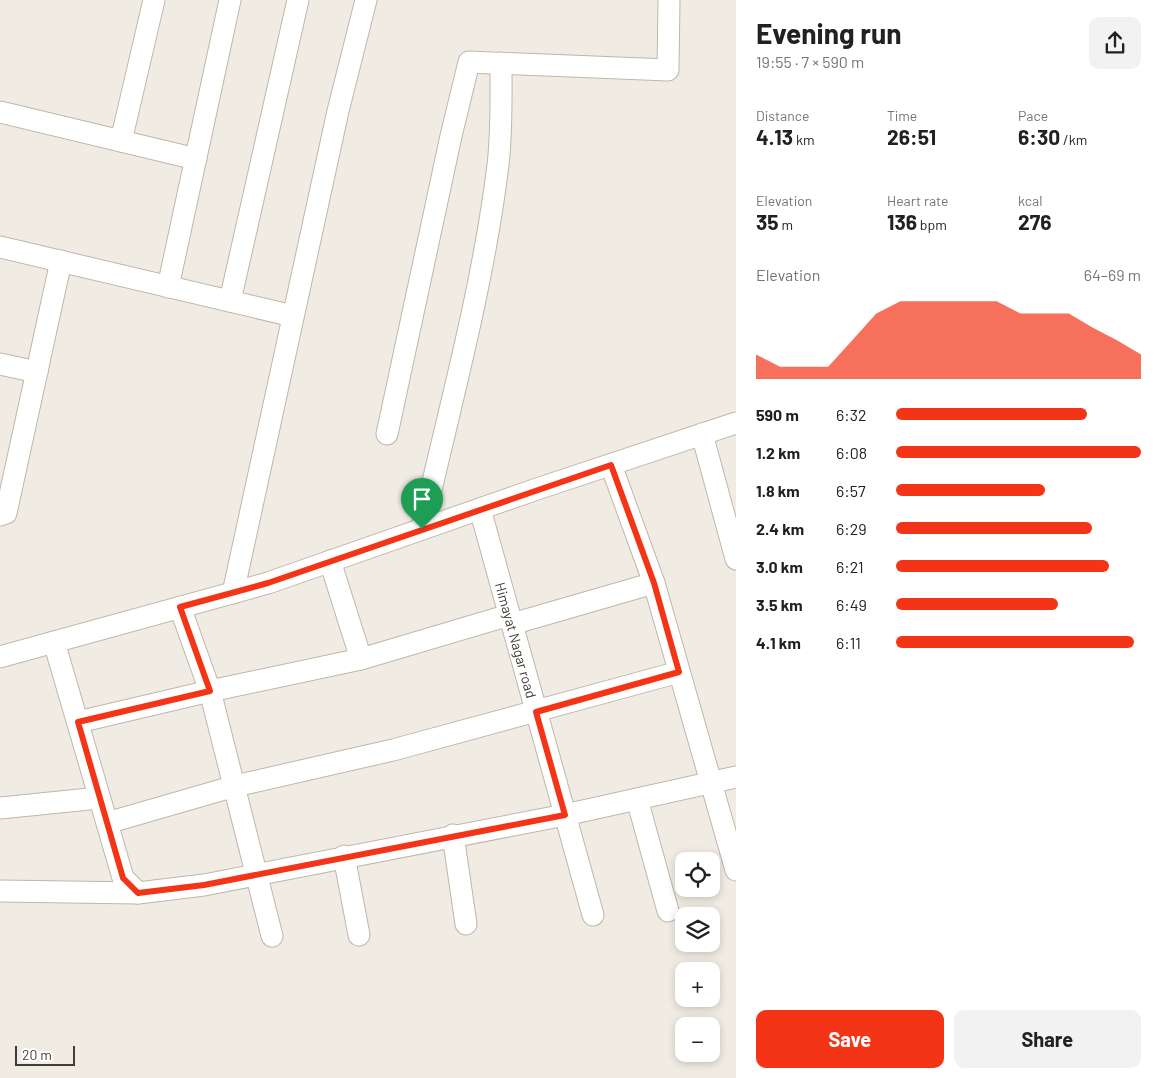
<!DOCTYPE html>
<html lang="en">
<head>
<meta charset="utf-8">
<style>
  body { margin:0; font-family:Barlow,sans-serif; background:#f2f2f2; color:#202124; height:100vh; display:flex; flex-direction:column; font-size:19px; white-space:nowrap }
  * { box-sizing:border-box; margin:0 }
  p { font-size:16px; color:#757577 }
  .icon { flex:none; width:28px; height:28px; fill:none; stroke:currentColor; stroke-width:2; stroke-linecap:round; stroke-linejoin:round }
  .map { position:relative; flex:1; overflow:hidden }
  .side { display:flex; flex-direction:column; background:#fff; width:425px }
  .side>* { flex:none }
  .buttons { position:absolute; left:675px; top:852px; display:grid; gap:10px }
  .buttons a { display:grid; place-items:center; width:45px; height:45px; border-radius:10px; background:#fff; box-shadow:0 2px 8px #0003; font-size:25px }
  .scale { position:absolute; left:15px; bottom:12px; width:60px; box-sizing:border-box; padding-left:5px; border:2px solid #423c33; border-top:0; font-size:14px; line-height:18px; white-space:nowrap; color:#423c33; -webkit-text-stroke:4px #fff; paint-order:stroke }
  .pin { position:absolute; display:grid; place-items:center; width:42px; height:42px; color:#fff; margin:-51px -21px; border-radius:50% 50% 50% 0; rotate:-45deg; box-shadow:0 0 5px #0007 }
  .pin .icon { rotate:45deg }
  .round { display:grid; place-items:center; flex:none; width:52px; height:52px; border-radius:10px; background:#f2f2f2 }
  .headline { display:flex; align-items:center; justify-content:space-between; height:85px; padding:0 20px }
  h1 { font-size:28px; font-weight:700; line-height:38px }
  .metrics { display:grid; grid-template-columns:repeat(3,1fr); gap:8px; height:85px; padding:5px 20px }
  .metrics div { display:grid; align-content:center }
  .metrics b { font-size:21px; font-weight:700 }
  .metrics small { font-size:14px; font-weight:400 }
  .metrics p { font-size:14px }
  .chart { height:140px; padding:10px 20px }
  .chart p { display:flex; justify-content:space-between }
  .chart svg { width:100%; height:90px; margin-top:5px; fill:#f43416; opacity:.7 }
  .action { display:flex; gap:10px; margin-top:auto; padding:10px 20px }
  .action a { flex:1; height:58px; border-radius:10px; background:#f43416; color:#fff; font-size:20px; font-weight:700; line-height:58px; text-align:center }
  .action a+a { background:#f2f2f2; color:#202124 }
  ul { padding:0 20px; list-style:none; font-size:16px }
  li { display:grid; grid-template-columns:80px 60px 1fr; align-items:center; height:38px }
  li i { height:12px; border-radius:6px; background:#f43416 }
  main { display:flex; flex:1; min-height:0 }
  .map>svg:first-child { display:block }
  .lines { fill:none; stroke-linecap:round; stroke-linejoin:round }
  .street-casing { stroke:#bfb7a9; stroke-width:23 }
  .street { stroke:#fff; stroke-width:21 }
  .route-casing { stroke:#fff; stroke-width:10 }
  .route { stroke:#f43416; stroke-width:6 }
  .labels { text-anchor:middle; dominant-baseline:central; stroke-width:4; stroke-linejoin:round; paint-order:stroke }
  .street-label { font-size:14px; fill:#423c33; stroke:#fff }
</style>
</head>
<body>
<main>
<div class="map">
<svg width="736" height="1078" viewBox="0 0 736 1078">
  <rect width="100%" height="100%" fill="#f1ece3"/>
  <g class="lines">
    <defs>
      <g id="street">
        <path d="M0 112 196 159"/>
        <path d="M121 141 154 0"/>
        <path d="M0 247 293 316"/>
        <path d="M168 287 230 0"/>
        <path d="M230 301 298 0"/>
        <path d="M0 364 37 372"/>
        <path d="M387 434 451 136 469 62 668 70 669 0"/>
        <path d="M702 434 736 559"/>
        <path d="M611 465 654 583 736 870"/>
        <path id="s1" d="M480 509 593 915"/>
        <path d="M0 515 6 513 61 261"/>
        <path d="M422 529C449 409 483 288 498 165 502 131 501 97 501 63"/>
        <path d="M330 561 361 659"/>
        <path d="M233 593 338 111 366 0"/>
        <path d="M180 607 210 691 272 936"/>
        <path d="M512 624 654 583"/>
        <path d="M54 642 107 823 235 786 393 750 679 672"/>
        <path d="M0 657 268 583 537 489 736 423"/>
        <path d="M78 722 210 691 361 659 509 615"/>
        <path d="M637 799 668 911"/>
        <path d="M0 808 99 798"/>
        <path d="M107 823 123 878 138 893 204 885 565 815 736 777"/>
        <path d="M453 835 466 924"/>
        <path d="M344 856 359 935"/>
        <path d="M0 891 138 893"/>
      </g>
    </defs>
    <use href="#street" class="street-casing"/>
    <use href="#street" class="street"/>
  </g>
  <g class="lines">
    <defs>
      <path id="route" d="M611 465 654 583 679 672 536 712 565 815 204 885 138 893 123 878 78 722 210 691 180 607 268 583Z"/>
    </defs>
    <use href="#route" class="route-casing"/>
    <use href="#route" class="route"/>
  </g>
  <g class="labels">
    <g class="street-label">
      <text stroke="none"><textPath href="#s1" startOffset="136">Himayat Nagar road</textPath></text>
    </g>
  </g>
</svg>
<div class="buttons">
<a><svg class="icon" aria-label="locate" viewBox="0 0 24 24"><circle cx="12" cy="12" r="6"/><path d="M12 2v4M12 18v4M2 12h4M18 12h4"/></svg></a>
<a><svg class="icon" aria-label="layers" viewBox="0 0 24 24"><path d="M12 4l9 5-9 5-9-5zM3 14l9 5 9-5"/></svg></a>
<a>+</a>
<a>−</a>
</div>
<div class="scale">20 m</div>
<div class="pin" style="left:422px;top:529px;background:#1e9e55"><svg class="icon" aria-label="arrive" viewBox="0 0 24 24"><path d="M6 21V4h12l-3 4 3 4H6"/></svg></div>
</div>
<section class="side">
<div class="headline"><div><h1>Evening run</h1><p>19:55 · 7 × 590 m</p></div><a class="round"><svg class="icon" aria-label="share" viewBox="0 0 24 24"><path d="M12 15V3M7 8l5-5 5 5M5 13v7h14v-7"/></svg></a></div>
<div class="metrics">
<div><p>Distance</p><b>4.13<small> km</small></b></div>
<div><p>Time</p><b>26:51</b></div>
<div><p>Pace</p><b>6:30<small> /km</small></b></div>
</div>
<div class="metrics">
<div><p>Elevation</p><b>35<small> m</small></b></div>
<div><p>Heart rate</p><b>136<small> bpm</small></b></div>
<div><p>kcal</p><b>276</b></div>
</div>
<div class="chart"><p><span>Elevation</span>64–69 m</p>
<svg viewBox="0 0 160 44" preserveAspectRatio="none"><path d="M0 44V32L10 38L20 38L30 38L40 25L50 12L60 6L70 6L80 6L90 6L100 6L110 12L120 12L130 12L140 19L150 25L160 32V44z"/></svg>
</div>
<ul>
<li><b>590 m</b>6:32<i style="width:78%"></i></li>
<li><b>1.2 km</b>6:08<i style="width:100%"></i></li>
<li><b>1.8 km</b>6:57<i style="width:61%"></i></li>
<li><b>2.4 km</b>6:29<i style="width:80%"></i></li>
<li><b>3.0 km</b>6:21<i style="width:87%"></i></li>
<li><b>3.5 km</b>6:49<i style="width:66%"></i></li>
<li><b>4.1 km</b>6:11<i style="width:97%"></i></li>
</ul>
<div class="action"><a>Save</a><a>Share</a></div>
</section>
</main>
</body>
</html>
